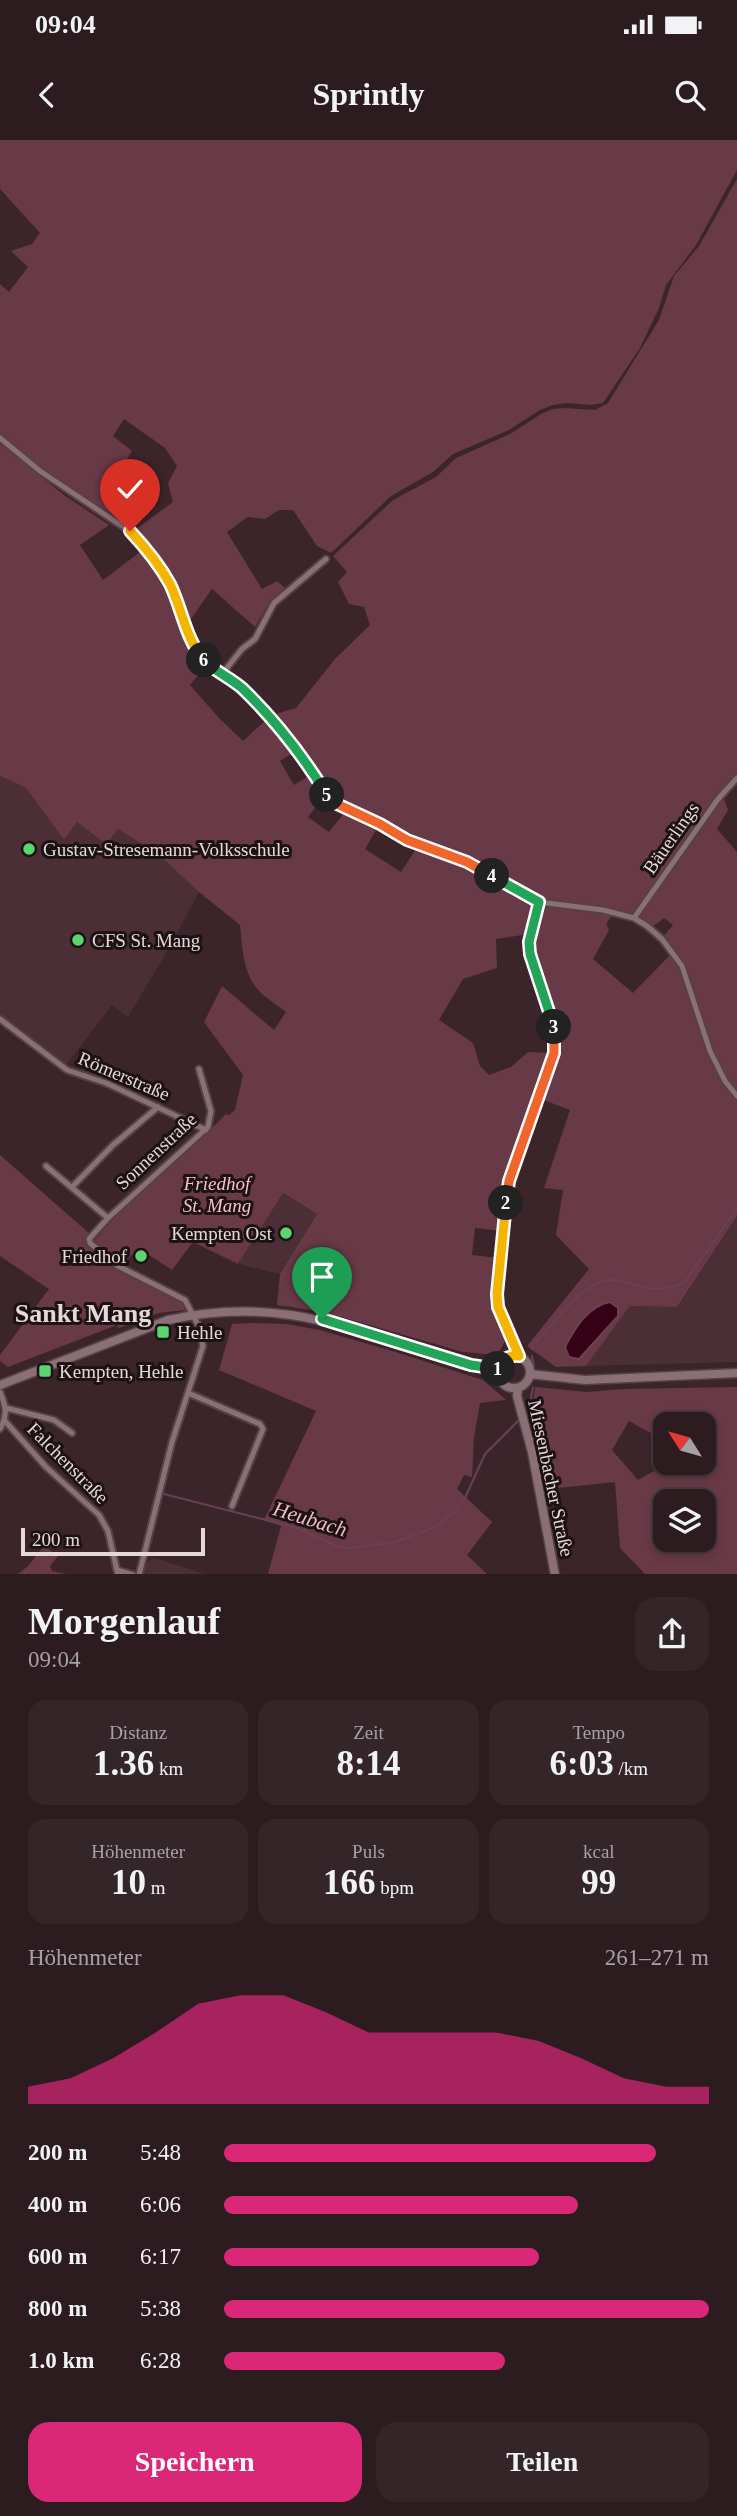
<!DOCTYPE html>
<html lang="de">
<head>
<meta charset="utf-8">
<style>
  body { margin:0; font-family:"Times New Roman",serif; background:#342529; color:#f1f3f6; height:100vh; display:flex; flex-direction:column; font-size:26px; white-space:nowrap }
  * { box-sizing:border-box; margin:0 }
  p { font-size:23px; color:#a6a1a5 }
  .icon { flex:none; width:38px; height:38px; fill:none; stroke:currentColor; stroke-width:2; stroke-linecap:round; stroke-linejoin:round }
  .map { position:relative; height:1434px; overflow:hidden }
  .panel { display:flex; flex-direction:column; background:#2c1c20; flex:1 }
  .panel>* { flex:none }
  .needle { width:46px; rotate:307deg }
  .fabs { position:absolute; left:653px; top:1272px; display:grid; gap:14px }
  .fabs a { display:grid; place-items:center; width:63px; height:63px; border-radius:14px; background:#2c1c20; box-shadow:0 4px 10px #0003,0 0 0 2px #483a3e; font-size:35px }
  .scale { position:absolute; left:21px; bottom:18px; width:184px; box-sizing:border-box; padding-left:7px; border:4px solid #e6d7da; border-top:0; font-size:19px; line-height:24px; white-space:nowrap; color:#e6d7da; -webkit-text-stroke:5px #1c1214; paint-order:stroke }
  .pin { position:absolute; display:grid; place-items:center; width:60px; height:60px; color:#fff; margin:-72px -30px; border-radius:50% 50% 50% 0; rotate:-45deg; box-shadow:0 0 7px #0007 }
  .pin .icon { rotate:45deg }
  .km { position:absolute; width:35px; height:35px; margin:-18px; border-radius:50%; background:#222; color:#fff; font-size:19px; line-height:35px; text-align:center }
  .round { display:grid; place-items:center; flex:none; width:74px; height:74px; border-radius:21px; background:#342529 }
  .summary { display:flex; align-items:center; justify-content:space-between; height:119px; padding:0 28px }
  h1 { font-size:38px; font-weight:800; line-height:52px }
  .stats { display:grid; grid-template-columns:repeat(3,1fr); gap:10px; height:119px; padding:7px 28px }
  .stats div { display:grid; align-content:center; border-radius:18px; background:#342529; text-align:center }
  .stats b { font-size:35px; font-weight:800 }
  .stats small { font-size:19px; font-weight:400 }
  .stats p { font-size:19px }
  .chart { height:196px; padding:14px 28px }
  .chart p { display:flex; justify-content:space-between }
  .chart svg { width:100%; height:126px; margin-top:7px; fill:#db2777; opacity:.7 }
  .primary-button { display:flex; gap:14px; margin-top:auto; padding:14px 28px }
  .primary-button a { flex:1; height:80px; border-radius:21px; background:#db2777; color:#fff; font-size:28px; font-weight:800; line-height:80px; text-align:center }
  .primary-button a+a { background:#342529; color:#f1f3f6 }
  ul { padding:0 28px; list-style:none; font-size:23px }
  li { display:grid; grid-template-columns:112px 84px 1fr; align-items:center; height:52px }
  li i { height:18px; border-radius:9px; background:#db2777 }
  .status { display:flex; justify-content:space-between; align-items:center; height:49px; padding:0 35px; background:#2c1c20; direction:ltr }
  .status svg { height:19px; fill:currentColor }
  header { display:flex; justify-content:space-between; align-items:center; height:91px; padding:0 28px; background:#2c1c20; font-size:32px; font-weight:800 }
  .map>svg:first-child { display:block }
  .built { fill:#4b2e36 }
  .green { fill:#683947; fill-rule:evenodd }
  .water { fill:#360016; stroke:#6b4051; stroke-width:2 }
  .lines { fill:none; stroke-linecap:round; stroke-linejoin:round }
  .stream { stroke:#6b4051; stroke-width:2 }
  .street-casing { stroke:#554247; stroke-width:9 }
  .secondary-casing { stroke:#554247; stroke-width:11 }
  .street { stroke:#8a6f76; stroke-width:5 }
  .secondary { stroke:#8a6f76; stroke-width:8 }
  .split-1-casing { stroke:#fff; stroke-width:14 }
  .split-2-casing { stroke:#fff; stroke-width:14 }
  .split-3-casing { stroke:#fff; stroke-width:14 }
  .split-4-casing { stroke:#fff; stroke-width:14 }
  .split-5-casing { stroke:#fff; stroke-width:14 }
  .split-6-casing { stroke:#fff; stroke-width:14 }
  .split-7-casing { stroke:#fff; stroke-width:14 }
  .split-1 { stroke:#22a559; stroke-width:9 }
  .split-2 { stroke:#f5b400; stroke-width:9 }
  .split-3 { stroke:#f0652b; stroke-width:9 }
  .split-4 { stroke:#22a559; stroke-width:9 }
  .split-5 { stroke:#f0652b; stroke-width:9 }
  .split-6 { stroke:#22a559; stroke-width:9 }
  .split-7 { stroke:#f5b400; stroke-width:9 }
  .poi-dot { fill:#5bd56e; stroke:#1c1214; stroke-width:2.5 }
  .labels { text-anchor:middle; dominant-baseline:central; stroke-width:6; stroke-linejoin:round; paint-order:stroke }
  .street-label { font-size:19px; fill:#e6d7da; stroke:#1c1214 }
  .poi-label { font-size:19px; fill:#e6d7da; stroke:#1c1214; text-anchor:start }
  .park-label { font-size:19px; font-style:italic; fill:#f9becd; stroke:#1c1214 }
  .water-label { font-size:21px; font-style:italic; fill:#f5bac9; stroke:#1c1214 }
  .district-label { font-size:26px; font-weight:bold; fill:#e6d7da; stroke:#1c1214 }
</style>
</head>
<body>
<div class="status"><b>09:04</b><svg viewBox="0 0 49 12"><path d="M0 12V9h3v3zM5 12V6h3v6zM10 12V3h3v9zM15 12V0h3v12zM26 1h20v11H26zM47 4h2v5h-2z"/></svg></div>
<header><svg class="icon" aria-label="back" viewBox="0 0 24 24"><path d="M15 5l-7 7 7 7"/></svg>Sprintly<svg class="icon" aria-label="search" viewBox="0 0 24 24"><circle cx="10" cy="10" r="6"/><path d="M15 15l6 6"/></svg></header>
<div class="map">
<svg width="737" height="1435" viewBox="0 0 737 1435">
  <rect width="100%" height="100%" fill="#3b252b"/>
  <path class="built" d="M0 636 26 648 64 700 77 682 118 688 157 713 199 752 168 810 128 877 112 865 66 925 0 877Z
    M282 1053 317 1074 280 1134 242 1125 239 1122Z
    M737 1076V1222L586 1226 630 1166 677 1167Z
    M154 1418 161 1420 205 1434H120L119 1426 132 1431 145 1428 147 1422Z"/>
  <path class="green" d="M0 0H737V30L696 105 666 145 659 168 640 208 603 263 591 265 565 263 553 265 540 270 509 290 453 314 433 332 391 356 331 413 317 406 293 370H279L265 379 248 377 227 392 262 449 277 441 285 448 271 460 255 487 212 449 188 483C173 445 160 422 135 390L173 362 168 343 177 326 165 308 124 279 113 296 132 311 116 339 149 374C142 377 135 381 128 381 103 379 22 313 0 294V144L9 152 28 127 11 111 32 104 40 93 0 49Z
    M737 39V635L633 776 541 760 467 721 408 697 382 681 338 663 328 652 296 603 272 575 296 568 335 519 370 485 364 467 349 464 338 442 347 432 333 416 393 360 436 337 456 318 510 294 541 274 553 269 565 268 595 270 608 263 659 180 674 136 699 106Z
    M0 304 64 355 109 385 80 405 103 440 144 409 168 445 196 515 206 526 190 545 218 577 243 601 268 578 296 611 280 621 294 645 312 634 325 655 308 677 329 692 346 671 379 685 365 709 401 732 418 706 466 724 536 763 529 794 496 799 497 828 463 839 439 880 473 903 480 926 489 935 511 927 528 912 552 913 506 1041 501 1091 475 1088 472 1115 498 1118C497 1131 493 1145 495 1158 497 1182 517 1192 496 1215L463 1212 324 1172 277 1165 280 1134 317 1074 283 1053 238 1124 193 1102 172 1130 138 1108 123 1125 94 1101C116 1074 142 1049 168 1026 188 1009 208 993 226 974L229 975 235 970 243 935 204 882 222 846 274 890 286 872C276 864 262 856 255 846 243 829 242 805 240 785L199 752 157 713 118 689 106 704 77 682 64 700 26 648 0 636Z
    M723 657 728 670 717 689 737 712V952C697 906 704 845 663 797L673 785 664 778 652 787 637 777Z
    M541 764 613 774 606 784 609 790 593 819 633 853 672 813C691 843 695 879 708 912 714 930 725 944 737 958V1076L677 1167 630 1166 586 1226 556 1227 527 1206 589 1129 556 1095 563 1050 544 1048 570 970 541 959 556 914 558 894 534 829 531 802Z
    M0 1015 90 1094 89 1105 116 1128 181 1160 185 1170 159 1173 119 1188 117 1185 8 1227 0 1221V1215L49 1149 0 1116Z
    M253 1183 286 1184 320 1190 389 1210 483 1240 506 1260 480 1263 474 1297 472 1337 464 1335 457 1349 492 1382 467 1415 487 1434H268L281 1386 264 1380 316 1271 219 1230 232 1184Z
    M535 1247 587 1252 624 1249 737 1247V1434H645L620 1408 615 1342 549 1349 532 1271ZM629 1281 665 1301V1284H704V1323H687L679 1331 668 1323 638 1340 612 1310ZM665 1362H704V1400H665Z
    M44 1406 58 1416 50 1426 52 1431 66 1434H18L28 1426Z"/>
  <path class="water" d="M610 1162 618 1168V1176L579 1219 569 1217 565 1207C575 1188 588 1166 610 1162Z"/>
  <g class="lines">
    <path class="stream" d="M532 1209 533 1205C552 1186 583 1141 610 1140 622 1139 635 1146 647 1148 659 1151 672 1147 684 1143L737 1069
      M532 1216 534 1226
      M529 1269 533 1247
      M164 1354 297 1388 339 1407 352 1408 396 1402 435 1387 454 1372 465 1358 485 1314 519 1280"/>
    <defs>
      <path id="street" d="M0 298 40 331 131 392 146 408 170 445 198 513 206 524 241 548 268 576 294 604 326 653 337 665 380 684 407 700 467 722 539 762 603 770 634 778 647 786 662 799 682 826 710 911 725 941 737 956
        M222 534 242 509 255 499 274 463 326 419
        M634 778 718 659 737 638
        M0 879 67 930 106 943 206 990
        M46 1026 108 1078
        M72 1047 113 1005 158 967
        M518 1216 498 1167 497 1154 509 1041 554 913C555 891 551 873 543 853 538 841 532 830 530 817 527 798 533 779 539 762
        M0 1252C6 1266 8 1275 0 1289
        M188 1253 260 1284 263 1289 232 1366
        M6 1268 54 1280 72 1293
        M5 1281 46 1327 99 1375 108 1391 118 1435
        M117 1430 133 1435
        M139 1435 172 1302 203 1206 198 1185 185 1160 118 1126 90 1103 89 1099 108 1078 208 987 211 971 199 929"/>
      <path id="secondary" d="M498 1232a16 16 0 1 1 32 0a16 16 0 1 1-32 0Z
        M530 1234 585 1240 737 1233
        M0 1245 168 1180C268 1158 332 1182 425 1211 440 1216 456 1222 471 1225 480 1227 489 1227 498 1230
        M518 1248 517 1256 532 1312 555 1435"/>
    </defs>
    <use href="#street" class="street-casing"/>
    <use href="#secondary" class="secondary-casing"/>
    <use href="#street" class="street"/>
    <use href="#secondary" class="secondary"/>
  </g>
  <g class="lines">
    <defs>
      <path id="split-1" d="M322 1179 471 1225 498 1229"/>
      <path id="split-2" d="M498 1229C501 1219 509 1215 519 1216L498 1167 497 1154 506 1063"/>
      <path id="split-3" d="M506 1063 509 1041 554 913V887"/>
      <path id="split-4" d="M492 736 539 762 529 802 530 814 554 887"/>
      <path id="split-5" d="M327 655 337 664 380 684 407 700 467 722 492 736"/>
      <path id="split-6" d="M204 520C215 532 231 538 243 549 276 581 303 616 327 655"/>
      <path id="split-7" d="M130 391C145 407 159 424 170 444 182 469 186 500 204 520"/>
    </defs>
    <use href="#split-1" class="split-1-casing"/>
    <use href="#split-2" class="split-2-casing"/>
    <use href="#split-3" class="split-3-casing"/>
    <use href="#split-4" class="split-4-casing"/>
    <use href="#split-5" class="split-5-casing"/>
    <use href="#split-6" class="split-6-casing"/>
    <use href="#split-7" class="split-7-casing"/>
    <use href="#split-1" class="split-1"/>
    <use href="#split-2" class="split-2"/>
    <use href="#split-3" class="split-3"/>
    <use href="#split-4" class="split-4"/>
    <use href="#split-5" class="split-5"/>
    <use href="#split-6" class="split-6"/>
    <use href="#split-7" class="split-7"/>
  </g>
  <g class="poi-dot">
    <circle cx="29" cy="709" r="7"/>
    <circle cx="78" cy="800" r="7"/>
    <circle cx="286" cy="1093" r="7"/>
    <circle cx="141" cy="1116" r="7"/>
    <rect x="156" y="1185" width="14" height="14" rx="3.5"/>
    <rect x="38" y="1224" width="14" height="14" rx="3.5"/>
  </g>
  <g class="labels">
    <g class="street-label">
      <text transform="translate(671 698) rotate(-55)">Bäuerlings</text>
      <text transform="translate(124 936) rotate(23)">Römerstraße</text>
      <text transform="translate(156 1011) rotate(-43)">Sonnenstraße</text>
      <text transform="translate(68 1323) rotate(45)">Falchenstraße</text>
      <text transform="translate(551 1338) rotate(78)">Miesenbacher Straße</text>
    </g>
    <g class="poi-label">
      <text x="43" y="709">Gustav-Stresemann-Volksschule</text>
      <text x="92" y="800">CFS St. Mang</text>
      <text x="272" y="1093" text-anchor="end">Kempten Ost</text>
      <text x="127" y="1116" text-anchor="end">Friedhof</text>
      <text x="177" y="1192">Hehle</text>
      <text x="59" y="1231">Kempten, Hehle</text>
    </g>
    <g class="park-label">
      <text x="217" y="1043">Friedhof<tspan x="217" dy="22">St. Mang</tspan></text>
    </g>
    <g class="water-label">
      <text transform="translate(310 1379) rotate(17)">Heubach</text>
    </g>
    <g class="district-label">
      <text x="83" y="1173">Sankt Mang</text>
    </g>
  </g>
</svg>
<div class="fabs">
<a><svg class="needle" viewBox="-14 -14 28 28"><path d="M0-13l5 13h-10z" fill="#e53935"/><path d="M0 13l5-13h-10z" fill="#a6a1a5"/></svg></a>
<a><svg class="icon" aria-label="layers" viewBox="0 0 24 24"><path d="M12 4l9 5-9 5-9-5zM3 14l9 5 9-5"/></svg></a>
</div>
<div class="scale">200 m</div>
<div class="pin" style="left:322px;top:1179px;background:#1e9e55"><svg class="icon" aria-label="arrive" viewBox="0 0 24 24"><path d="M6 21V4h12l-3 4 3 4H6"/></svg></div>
<div class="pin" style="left:130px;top:391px;background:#d93025"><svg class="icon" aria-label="check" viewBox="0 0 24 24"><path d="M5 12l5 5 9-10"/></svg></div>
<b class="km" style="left:498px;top:1229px">1</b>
<b class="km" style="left:506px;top:1063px">2</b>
<b class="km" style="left:554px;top:887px">3</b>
<b class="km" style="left:492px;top:736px">4</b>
<b class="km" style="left:327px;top:655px">5</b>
<b class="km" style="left:204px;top:520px">6</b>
</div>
<section class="panel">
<div class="summary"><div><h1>Morgenlauf</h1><p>09:04</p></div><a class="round"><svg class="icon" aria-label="share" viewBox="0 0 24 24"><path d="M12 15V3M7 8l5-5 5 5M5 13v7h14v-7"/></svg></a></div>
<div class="stats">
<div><p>Distanz</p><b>1.36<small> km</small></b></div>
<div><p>Zeit</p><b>8:14</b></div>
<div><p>Tempo</p><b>6:03<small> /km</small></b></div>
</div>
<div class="stats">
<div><p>Höhenmeter</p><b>10<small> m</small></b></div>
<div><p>Puls</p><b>166<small> bpm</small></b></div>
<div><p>kcal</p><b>99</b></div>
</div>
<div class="chart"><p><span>Höhenmeter</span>261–271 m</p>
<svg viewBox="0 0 160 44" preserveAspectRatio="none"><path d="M0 44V38L10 35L20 28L30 19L40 9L50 6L60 6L70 12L80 19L90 19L100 19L110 19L120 22L130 28L140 35L150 38L160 38V44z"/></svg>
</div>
<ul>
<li><b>200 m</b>5:48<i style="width:89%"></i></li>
<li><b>400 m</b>6:06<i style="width:73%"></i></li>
<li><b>600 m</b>6:17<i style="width:65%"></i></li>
<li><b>800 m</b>5:38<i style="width:100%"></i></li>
<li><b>1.0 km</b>6:28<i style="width:58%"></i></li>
</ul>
<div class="primary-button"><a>Speichern</a><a>Teilen</a></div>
</section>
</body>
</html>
